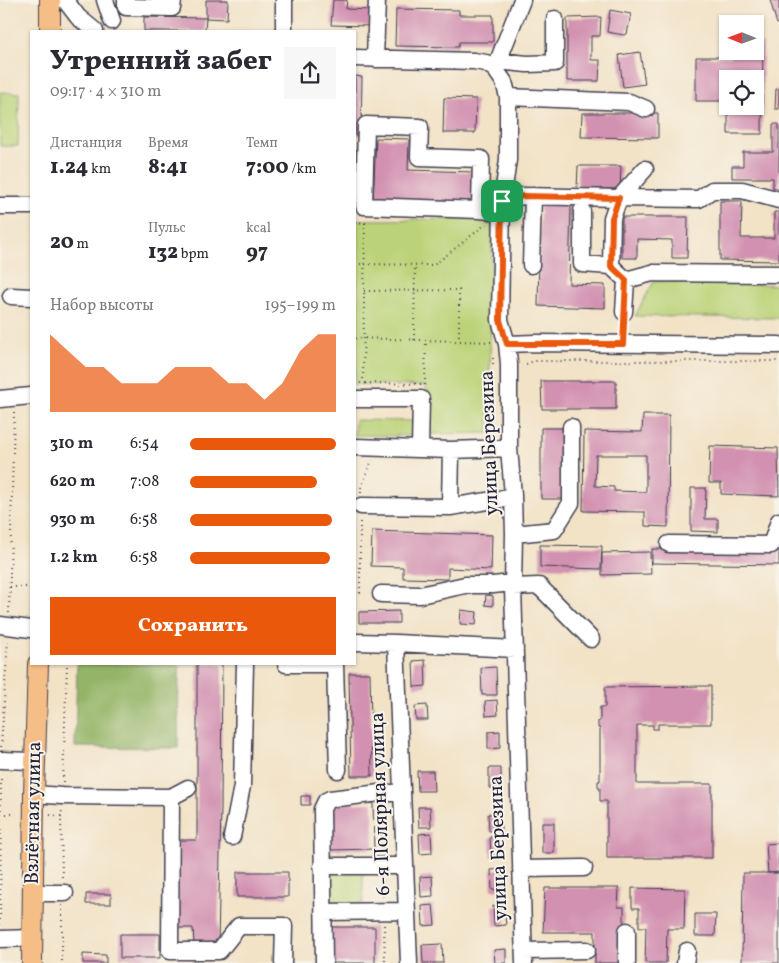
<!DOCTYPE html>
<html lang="ru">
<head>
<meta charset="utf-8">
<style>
  body { margin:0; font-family:Vollkorn,serif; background:#f7f7f7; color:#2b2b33; height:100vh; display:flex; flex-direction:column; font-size:19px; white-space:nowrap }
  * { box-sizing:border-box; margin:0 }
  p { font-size:16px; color:#7c7c81 }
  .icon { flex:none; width:28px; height:28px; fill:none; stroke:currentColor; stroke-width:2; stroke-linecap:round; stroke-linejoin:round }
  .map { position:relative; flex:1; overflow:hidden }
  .drawer { position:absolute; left:30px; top:30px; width:326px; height:635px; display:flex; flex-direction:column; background:#fff; border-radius:0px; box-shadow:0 1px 4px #0004 }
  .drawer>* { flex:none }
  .needle { width:32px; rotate:271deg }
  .buttons { position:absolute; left:719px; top:15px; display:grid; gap:10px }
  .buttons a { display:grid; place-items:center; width:45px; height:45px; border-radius:0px; background:#fff; box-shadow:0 1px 4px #0004; font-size:25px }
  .pin { position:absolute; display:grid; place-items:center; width:42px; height:42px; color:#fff; margin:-21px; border-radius:10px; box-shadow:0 2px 8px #0006 }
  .round { display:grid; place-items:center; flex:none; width:52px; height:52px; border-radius:0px; background:#f7f7f7 }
  .overview { display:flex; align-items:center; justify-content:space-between; height:85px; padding:0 20px }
  h1 { font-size:28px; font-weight:800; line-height:38px }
  .metrics { display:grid; grid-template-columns:repeat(3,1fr); gap:8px; height:85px; padding:5px 20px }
  .metrics div { display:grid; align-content:center }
  .metrics b { font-size:21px; font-weight:800 }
  .metrics small { font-size:14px; font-weight:400 }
  .metrics p { font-size:14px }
  .chart { height:140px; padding:10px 20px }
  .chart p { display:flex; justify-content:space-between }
  .chart svg { width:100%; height:90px; margin-top:5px; fill:#ea580c; opacity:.7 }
  .cta { display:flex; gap:10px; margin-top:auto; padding:10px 20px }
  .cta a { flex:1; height:58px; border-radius:0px; background:#ea580c; color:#fff; font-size:20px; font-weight:800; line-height:58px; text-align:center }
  ul { padding:0 20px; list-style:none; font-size:16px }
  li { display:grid; grid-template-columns:80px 60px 1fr; align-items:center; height:38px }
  li i { height:12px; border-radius:6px; background:#ea580c }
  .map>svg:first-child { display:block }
  .green { fill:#bbd378; stroke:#6e7a5a }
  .forest { fill:#94b568; stroke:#5b6c52 }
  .building { fill:#d291b1; fill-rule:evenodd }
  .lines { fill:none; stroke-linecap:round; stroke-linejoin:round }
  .minor-casing { stroke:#413f50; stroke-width:19 }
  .major-casing { stroke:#413f50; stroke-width:22 }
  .path { stroke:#413f50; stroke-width:2; stroke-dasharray:1 4; stroke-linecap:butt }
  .minor { stroke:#fff; stroke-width:16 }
  .major { stroke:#f6be87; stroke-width:20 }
  .route-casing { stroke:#fff; stroke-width:10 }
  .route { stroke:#ea580c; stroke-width:6 }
  .labels { text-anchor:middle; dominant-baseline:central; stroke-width:4; stroke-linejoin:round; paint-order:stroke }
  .street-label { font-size:20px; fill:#22223b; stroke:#f7f3e8 }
</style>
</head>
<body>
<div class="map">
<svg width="779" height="963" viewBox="0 0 779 963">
  <rect width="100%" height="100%" fill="#f7f3e8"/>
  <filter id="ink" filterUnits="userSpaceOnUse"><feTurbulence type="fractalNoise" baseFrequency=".02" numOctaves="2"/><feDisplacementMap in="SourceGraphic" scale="10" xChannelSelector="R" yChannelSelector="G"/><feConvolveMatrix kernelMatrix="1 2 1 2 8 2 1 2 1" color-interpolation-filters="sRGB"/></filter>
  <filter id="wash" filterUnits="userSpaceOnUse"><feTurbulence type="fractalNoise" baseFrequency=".0096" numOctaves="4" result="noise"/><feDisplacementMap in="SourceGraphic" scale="20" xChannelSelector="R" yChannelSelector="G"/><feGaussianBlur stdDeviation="1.12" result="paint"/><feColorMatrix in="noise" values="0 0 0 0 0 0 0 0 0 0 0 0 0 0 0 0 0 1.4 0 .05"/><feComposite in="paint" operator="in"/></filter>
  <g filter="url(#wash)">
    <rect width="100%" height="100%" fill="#f2e2c6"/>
    <path class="green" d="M0 92 19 93 18 146H0Z
      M492 219 489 433 425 434 426 386 355 384V220Z
      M654 281 779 285V318L635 316Z
      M355 420 419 421V436L355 435Z
      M363 871V904L328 905V872Z"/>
    <path class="forest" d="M77 664H179L178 748 75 747Z"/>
    <g id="blocks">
      <path class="building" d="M206 0H228L227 19 206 18Z
        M333 0H347L346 9 371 10 370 26 331 25Z
        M770 0H779V23L777 24Z
        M396 9 459 10V15H493V42H459L458 47 395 46Z
        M610 10 631 14 627 34 624 35 607 32Z
        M144 17 206 18 205 31H144Z
        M601 17 600 36H591V60H600L599 81H567V18Z
        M755 43H763L762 134H728V106H755V79H728V101H696V57H731V51H755Z
        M640 52 645 84 623 87 619 55Z
        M355 76 362 77 361 135H355Z
        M776 89H779V109H775Z
        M444 98 476 99 475 133H443Z
        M582 113H658V138L581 137Z
        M773 124H779V188H773V178H732V166H743V152H773Z
        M376 138 409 139 408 170 474 172 473 206 373 202Z
        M578 166H621L620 189H577Z
        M720 201H742L741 238H774V212H779V261L720 260Z
        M540 204 571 205 569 284 605 285V308L538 306Z
        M622 217H688L687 258H672V240L637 239V258H622Z
        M541 381H616V409H542Z
        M643 415H669L668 527 645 526V512L583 511 584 431 642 432ZM596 455H646V492L614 491V487L595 486Z
        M541 428H568V499H541Z
        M710 446 778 448 779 496 721 494V483H709Z
        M691 488H706L705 519H718V532L691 531Z
        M372 531 492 535 491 570 448 568V579L403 578V567L371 566Z
        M540 545 602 546 601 569 540 567Z
        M652 549 779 551V565L652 563Z
        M650 552 651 574 602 575V553Z
        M486 595 493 596V606L485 605Z
        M461 610 477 612 476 625 460 624Z
        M399 611V623H359V612Z
        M425 660 426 686 414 687 413 661Z
        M197 664H222L221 809 218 943H194L193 928H177L178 840H197Z
        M496 667 497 695H482L481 668Z
        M349 673H370L372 776H351Z
        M711 686V724H658V729H653V725H637V784H712V858H607V801H600V788H598V781H600V728H598V721H600V707H605V687Z
        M497 700 498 715 486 716 485 701Z
        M427 705 428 720H416L415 706Z
        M500 731V748L488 749V732Z
        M489 768H501V788H489Z
        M417 771H433L434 791H418Z
        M301 796H310V805H301Z
        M373 803 374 849 331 850 330 804Z
        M418 807H430L431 827H419Z
        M500 813 501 830 489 831 488 814Z
        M542 823H554V853H542Z
        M431 833 432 853 420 854 419 834Z
        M502 836V856L491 857 490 837Z
        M778 843 779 872 768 873 766 844Z
        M503 869V889L492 890 491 870Z
        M237 872H288V897H237Z
        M743 873H779V963H742Z
        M432 876 433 896 421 897 420 877Z
        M545 888H619L618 907H624V963H595V932H543Z
        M632 888 685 889 684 929H667L666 963H645L646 927H639V908H632Z
        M86 894H111V904H86Z
        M433 905 435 925 423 926 422 906Z
        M504 905 506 925 494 926 493 906Z
        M695 914H716L715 936H695Z
        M332 927H375V963H332Z
        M120 934H160V958H120Z
        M442 944 443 963H423L422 945Z
        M506 949V963H495L494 950Z
        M83 954 106 955V963H83Z"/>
    </g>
  </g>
  <g filter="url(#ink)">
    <use href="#blocks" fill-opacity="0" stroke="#413f50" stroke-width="1"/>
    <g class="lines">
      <defs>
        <path id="minor" d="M65 0 78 17 95 31
          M105 0 112 21
          M126 0V7L172 8 173 0
          M284 31V0
          M355 58 474 61 486 63 495 69 504 82 508 97V160L502 201 500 320 507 344 509 364V448L513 495 514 534 513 587 524 963
          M375 59 377 0
          M498 61 527 64 555 63V19
          M495 69 522 0
          M508 97 629 102 646 109
          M502 201 523 196 619 198 645 169
          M0 206H31
          M480 210 481 159 419 157 420 127 366 125 364 206 480 210 502 212
          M582 211V264L611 266 626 280 624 312
          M531 265 533 196
          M611 266 612 218 619 198 699 199 712 190H742L779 200
          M626 280 652 273 779 274
          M11 296 31 297
          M507 344 535 343 779 345
          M0 399 31 396
          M355 399H421L420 449
          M355 447 451 450 509 448
          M361 506 450 507 500 499 513 495
          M450 507 451 450
          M514 534 554 530 571 503V427
          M669 544 771 545 779 521
          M513 587 539 586 591 639
          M381 594 420 595 465 585H493L512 583
          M0 625 31 629
          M355 642 396 643 515 649
          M396 643 409 963
          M286 664H335
          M335 664 338 770
          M0 760 34 761
          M34 794 62 796 171 797 170 951H219L239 926H284L283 963
          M171 797 188 788
          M232 837 242 786 245 664
          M322 866H405
          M521 869 584 868
          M33 893H65
          M323 912 407 911
          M627 931V963
          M0 939 33 938
          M524 951 587 950
          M324 963 322 809 326 801 330 799 380 793H402
          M685 963 687 951"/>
        <path id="major" d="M50 31V0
          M32 963 34 794 38 664"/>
      </defs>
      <use href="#minor" class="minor-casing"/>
      <use href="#major" class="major-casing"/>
      <path class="path" d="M355 222 365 223 363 383
        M355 264 434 265 486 224
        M364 291 459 290V340
        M355 338 493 342
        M414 340 415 265
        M493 364V356
        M526 364 534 361H779
        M355 383 425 384
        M425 385 426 340
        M361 493V488L372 460
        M10 587H27
        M355 592 360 593V520
        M9 613 14 412
        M1 747 8 640
        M63 782 67 664
        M380 805 382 853
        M1 814H14
        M50 815 61 816 62 810
        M61 816 62 881
        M383 880V898
        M62 905V963
        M0 925 1 775
        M384 925 385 963"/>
      <use href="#minor" class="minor"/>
      <use href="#major" class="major"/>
    </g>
  </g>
  <g class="lines" filter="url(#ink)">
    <defs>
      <path id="route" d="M523 196 619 198 612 218 611 266 626 280 623 344H507L500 320 502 201Z"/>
    </defs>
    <use href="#route" class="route-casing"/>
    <use href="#route" class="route"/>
  </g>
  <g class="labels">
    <g class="street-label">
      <text transform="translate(490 443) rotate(-92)">улица Березина</text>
      <text transform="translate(381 804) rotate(-92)">6-я Полярная улица</text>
      <text transform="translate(34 813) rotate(-89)">Взлётная улица</text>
      <text transform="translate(499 848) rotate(-92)">улица Березина</text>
    </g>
  </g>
</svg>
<div class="buttons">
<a><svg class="needle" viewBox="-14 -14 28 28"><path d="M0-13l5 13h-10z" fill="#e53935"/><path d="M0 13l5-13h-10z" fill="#7c7c81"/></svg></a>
<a><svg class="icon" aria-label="locate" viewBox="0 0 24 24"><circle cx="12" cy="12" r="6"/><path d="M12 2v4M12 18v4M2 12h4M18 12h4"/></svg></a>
</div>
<div class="pin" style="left:502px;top:201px;background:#1e9e55"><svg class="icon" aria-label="arrive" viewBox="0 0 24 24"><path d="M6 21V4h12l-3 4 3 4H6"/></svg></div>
<section class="drawer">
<div class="overview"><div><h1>Утренний забег</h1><p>09:17 · 4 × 310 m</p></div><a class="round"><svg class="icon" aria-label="share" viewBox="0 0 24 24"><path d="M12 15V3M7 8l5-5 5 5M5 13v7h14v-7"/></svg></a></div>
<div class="metrics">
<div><p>Дистанция</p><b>1.24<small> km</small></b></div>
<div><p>Время</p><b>8:41</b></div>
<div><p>Темп</p><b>7:00<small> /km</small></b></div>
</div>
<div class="metrics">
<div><b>20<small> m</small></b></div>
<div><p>Пульс</p><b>132<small> bpm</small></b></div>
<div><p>kcal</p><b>97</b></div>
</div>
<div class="chart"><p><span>Набор высоты</span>195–199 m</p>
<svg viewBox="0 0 160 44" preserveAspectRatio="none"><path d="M0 44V6L10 14L20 22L30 22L40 30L50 30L60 30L70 22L80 22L90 22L100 30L110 30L120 38L130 30L140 14L150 6L160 6V44z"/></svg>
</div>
<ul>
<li><b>310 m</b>6:54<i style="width:100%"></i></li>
<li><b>620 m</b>7:08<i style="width:87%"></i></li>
<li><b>930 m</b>6:58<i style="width:97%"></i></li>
<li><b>1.2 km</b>6:58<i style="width:96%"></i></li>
</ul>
<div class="cta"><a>Сохранить</a></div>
</section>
</div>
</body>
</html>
